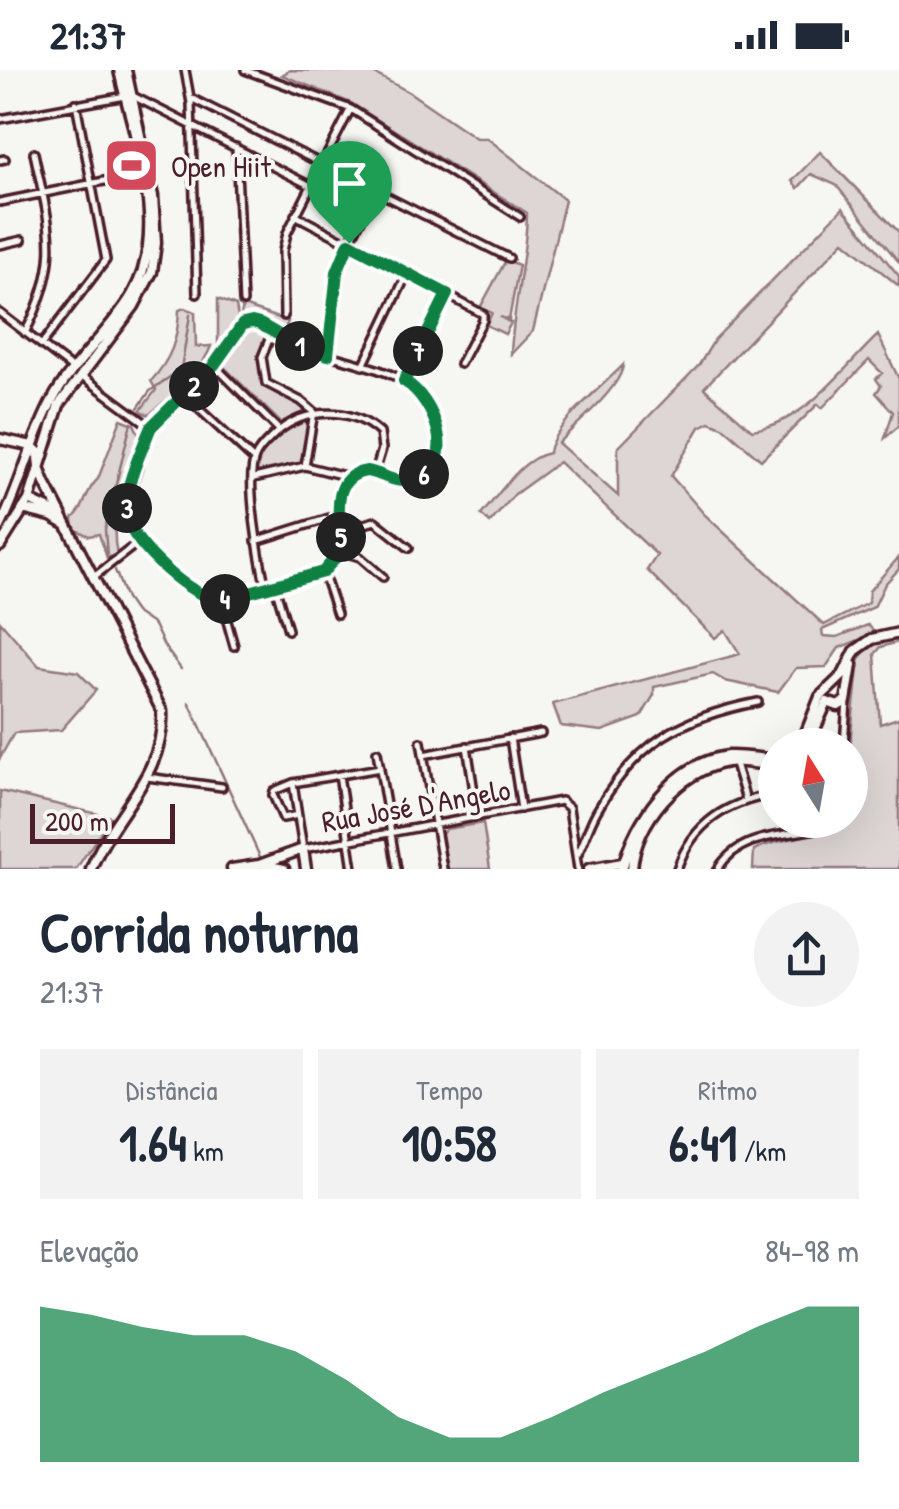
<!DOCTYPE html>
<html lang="pt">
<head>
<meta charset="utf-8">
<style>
  body { margin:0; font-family:"Patrick Hand",sans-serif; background:#f2f2f3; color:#1f2937; height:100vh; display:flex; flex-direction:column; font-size:38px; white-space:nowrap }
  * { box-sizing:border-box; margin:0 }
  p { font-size:32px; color:#747a83 }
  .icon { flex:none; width:55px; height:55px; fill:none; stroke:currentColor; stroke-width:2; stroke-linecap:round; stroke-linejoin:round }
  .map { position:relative; height:799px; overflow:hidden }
  .side { display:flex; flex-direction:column; background:#fff; flex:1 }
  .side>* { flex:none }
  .needle { width:65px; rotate:349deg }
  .buttons { position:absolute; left:758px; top:658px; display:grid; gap:20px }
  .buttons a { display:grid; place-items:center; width:110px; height:110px; border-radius:50%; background:#fff; box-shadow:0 10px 40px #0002; font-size:50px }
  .scale { position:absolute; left:30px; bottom:25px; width:145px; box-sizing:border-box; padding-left:10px; border:5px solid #4a1f2b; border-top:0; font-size:28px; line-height:35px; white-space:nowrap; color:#4a1f2b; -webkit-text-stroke:8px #f6f6f2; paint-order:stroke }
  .pin { position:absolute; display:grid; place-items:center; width:85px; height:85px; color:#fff; margin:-102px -42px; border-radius:50% 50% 50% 0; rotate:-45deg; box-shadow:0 0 10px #0007 }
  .pin .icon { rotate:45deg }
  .km { position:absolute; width:50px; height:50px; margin:-25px; border-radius:50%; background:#222; color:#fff; font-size:28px; line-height:50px; text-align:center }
  .round { display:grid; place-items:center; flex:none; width:105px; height:105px; border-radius:52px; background:#f2f2f3 }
  .overview { display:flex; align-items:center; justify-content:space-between; height:170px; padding:0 40px }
  h1 { font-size:55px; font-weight:800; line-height:75px }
  .figures { display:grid; grid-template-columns:repeat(3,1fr); gap:15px; height:170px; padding:10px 40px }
  .figures div { display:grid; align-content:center; border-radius:0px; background:#f2f2f3; text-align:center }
  .figures b { font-size:50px; font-weight:800 }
  .figures small { font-size:28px; font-weight:400 }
  .figures p { font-size:28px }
  .chart { height:280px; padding:20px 40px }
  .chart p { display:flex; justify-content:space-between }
  .chart svg { width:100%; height:180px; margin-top:10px; fill:#0b8043; opacity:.7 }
  .status { display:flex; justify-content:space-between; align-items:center; height:70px; padding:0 50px; background:#fff; direction:ltr }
  .status svg { height:28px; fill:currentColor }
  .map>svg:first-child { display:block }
  .green { fill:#ddd6d5; stroke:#947a80; stroke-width:2.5 }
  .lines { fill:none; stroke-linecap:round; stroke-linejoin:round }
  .stream { stroke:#8e747a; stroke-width:2.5 }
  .street-casing { stroke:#4a1f2b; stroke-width:12 }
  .secondary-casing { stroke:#4a1f2b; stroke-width:15 }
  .street { stroke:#f6f6f2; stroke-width:5 }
  .secondary { stroke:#f6f6f2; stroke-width:8 }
  .route-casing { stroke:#fff; stroke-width:20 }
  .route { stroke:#0b8043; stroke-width:12 }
  .labels { text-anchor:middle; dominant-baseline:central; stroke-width:8; stroke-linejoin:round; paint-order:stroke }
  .poi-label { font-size:30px; fill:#4a1f2b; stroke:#f6f6f2; text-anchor:start }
  .street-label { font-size:30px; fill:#4a1f2b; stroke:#f6f6f2 }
</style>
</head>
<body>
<div class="status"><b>21:37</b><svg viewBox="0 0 49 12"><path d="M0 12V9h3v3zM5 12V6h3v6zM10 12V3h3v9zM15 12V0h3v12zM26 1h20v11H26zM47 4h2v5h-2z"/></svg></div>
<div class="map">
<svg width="899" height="799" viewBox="0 0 899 799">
  <rect width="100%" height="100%" fill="#f6f6f2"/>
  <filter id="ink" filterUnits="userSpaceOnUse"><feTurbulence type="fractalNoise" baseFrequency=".01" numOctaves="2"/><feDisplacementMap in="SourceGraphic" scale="20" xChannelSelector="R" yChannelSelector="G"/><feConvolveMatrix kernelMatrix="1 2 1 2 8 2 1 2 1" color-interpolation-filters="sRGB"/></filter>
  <g filter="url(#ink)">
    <path class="green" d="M290 0 371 2 409 22 476 68H487L565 130 533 261 511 284C513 236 526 191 527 143L351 33 282 5Z
      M820 82 899 162V192L836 115 811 104 798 118 792 111Z
      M843 138 899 206V216L844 171 704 318 752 360C806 353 840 301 878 265L899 309V356L885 368 893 342 876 323 881 316 876 309 882 303 869 290 822 338 818 334 761 390 723 357 710 352 700 357 671 406 705 445 824 555 868 533 869 521 899 487V499L885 514 874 537 822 560 823 566 837 567 868 555 876 563 839 578 826 597 796 598 778 622 725 611 713 604 654 617V625L641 647 602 661 561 656 553 634 740 584 725 560 715 568 647 500 657 485 559 392 515 424 490 453 481 445C499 425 521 388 549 383 551 357 604 315 623 295 621 318 575 355 558 373L618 426V378L699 295 715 269Z
      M506 190 519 195 509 250 500 247 511 253 505 264 486 255 492 243 480 238Z
      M218 229 236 236 238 248 241 247 243 236 288 251 284 262 273 256C259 276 250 306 274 322 284 329 295 330 304 337L303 343 282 354 218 291Z
      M184 238 195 242 196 277 211 276C199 308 173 322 149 345L140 341 156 320 151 311C171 289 178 269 179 240Z
      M311 348 303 392 257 402 256 388C270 370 290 356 311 348Z
      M121 349 134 354 139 365C126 400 108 447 117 484L107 488 99 464 89 466 74 459 73 448C86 438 85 420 98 409Z
      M0 551 39 596 78 602 96 620 61 660 14 663 0 688Z
      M886 569 898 572 881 577 875 584 880 654 898 648 899 650V799H753L754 780C778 767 822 768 840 750H850L851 664 859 589 868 576Z
      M0 721 111 747 76 799H0Z
      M483 753 490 799H448L442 764 446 759Z"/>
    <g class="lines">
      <path class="stream" d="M138 338 150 321 181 299 190 245
        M107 486 105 459 131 353
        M115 500 126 529 135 542 154 555 164 576 181 599
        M189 632 260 787"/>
      <defs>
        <path id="street" d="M185 0 191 33 197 224
          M245 0 351 39 520 147
          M191 28 509 188
          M0 49 131 25 309 115
          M236 77 243 232
          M0 90 5 89
          M0 132 144 103
          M295 145 483 244V250L460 294
          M0 175 22 170
          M0 243 73 299
          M284 246 283 181 287 163 350 40
          M252 252C269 256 283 270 300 276 331 288 384 296 410 315 437 334 458 400 412 409 393 414 384 403 367 401L346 409 342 416 339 445 341 481 330 497 323 502 221 530 206 529 193 522 140 471 129 455 127 432 151 357 214 295 227 280 236 261Z
          M272 262 262 287 266 313 301 331 314 342
          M25 263C63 189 50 159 34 83
          M42 274 106 190 76 33
          M328 285 341 187 377 120
          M214 295 279 360
          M363 296 407 204
          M82 306 151 357
          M404 311 447 224
          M185 326 254 390
          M305 396 314 342
          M254 408 305 396 349 407
          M340 461 375 451 409 478
          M256 471 339 445
          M341 481 360 487 383 507
          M323 502 337 544
          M95 506 140 471
          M275 516 288 560
          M266 518C260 492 245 411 255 388 258 379 268 371 275 364 304 338 350 335 380 363L382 379 375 402
          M221 530 234 576
          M510 668 521 739
          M421 672 443 799
          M844 675 847 631
          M467 676 478 747
          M377 682 397 799
          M423 685 541 663
          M734 690 746 730
          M380 698 293 713 303 779 561 731 569 738 578 799
          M339 705 353 799
          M147 707 222 717
          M293 713 274 721 273 725 283 748 298 745
          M578 784C585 770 589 755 597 741 636 672 682 647 758 632
          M677 799C693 752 728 732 775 724
          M718 799C741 761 788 767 826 757L834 750"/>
        <path id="secondary" d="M0 369 32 376
          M32 376 38 382 39 398 45 413 162 641C166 705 112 744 91 799
          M29 430 61 445
          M23 439 51 446 65 454
          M0 457C21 416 31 369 53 329 74 291 110 262 132 225 171 159 134 69 119 0
          M0 476 29 430 59 335 134 236 152 202 156 173 153 126 126 0
          M827 632 838 636 846 631 852 595
          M801 675 820 627 843 605 855 581 872 569 899 563
          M808 675 827 632
          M264 795 284 799
          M232 799 259 795 303 779 306 799
          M589 799 622 793
          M622 799C635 751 673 693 728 686 744 685 759 689 775 689
          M632 799C635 752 680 700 727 692 743 690 759 695 775 695"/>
      </defs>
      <use href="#street" class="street-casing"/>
      <use href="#secondary" class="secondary-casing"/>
      <use href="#street" class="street"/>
      <use href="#secondary" class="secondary"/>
    </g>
  </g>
  <g class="lines" filter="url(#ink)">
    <defs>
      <path id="route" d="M349 173 447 224 404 311C434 328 461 396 414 409 394 415 385 404 367 401 328 406 340 451 342 480L323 502 220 530C194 530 134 476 127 449 121 424 139 387 148 364L151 357 214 295 243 254 252 252 260 254 298 276 328 285 337 202Z"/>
    </defs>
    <use href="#route" class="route-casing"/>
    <use href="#route" class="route"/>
  </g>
  <defs>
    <symbol id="stadium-square" viewBox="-11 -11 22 22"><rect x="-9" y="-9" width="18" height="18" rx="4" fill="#d1495b" stroke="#f6f6f2"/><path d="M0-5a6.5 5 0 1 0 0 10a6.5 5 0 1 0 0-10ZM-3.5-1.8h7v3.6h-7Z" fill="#fff"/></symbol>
  </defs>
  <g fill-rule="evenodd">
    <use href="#stadium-square" x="100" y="64" width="63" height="63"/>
  </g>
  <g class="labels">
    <g class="poi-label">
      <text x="171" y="96">Open Hiit</text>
    </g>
    <g class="street-label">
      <text transform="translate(416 735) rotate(-10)">Rua José D'Angelo</text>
    </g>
  </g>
</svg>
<div class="buttons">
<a><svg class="needle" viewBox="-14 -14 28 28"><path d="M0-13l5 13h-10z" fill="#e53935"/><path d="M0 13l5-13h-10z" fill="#747a83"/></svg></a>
</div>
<div class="scale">200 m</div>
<div class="pin" style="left:349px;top:173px;background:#1e9e55"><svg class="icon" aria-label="arrive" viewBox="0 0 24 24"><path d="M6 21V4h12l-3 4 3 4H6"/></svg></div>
<b class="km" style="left:300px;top:276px">1</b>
<b class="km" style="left:194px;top:316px">2</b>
<b class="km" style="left:127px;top:438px">3</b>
<b class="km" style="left:225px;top:529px">4</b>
<b class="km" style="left:341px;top:467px">5</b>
<b class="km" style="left:424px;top:404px">6</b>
<b class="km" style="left:418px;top:281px">7</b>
</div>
<section class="side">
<div class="overview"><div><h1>Corrida noturna</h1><p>21:37</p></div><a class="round"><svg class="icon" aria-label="share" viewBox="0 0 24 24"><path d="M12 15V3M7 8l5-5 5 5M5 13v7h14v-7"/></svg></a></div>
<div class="figures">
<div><p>Distância</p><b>1.64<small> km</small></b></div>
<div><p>Tempo</p><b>10:58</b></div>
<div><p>Ritmo</p><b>6:41<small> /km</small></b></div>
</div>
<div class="chart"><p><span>Elevação</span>84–98 m</p>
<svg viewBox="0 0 160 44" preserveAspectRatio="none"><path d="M0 44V6L10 8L20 11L30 13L40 13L50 17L60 24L70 33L80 38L90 38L100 33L110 27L120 22L130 17L140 11L150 6L160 6V44z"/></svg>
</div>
</section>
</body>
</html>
